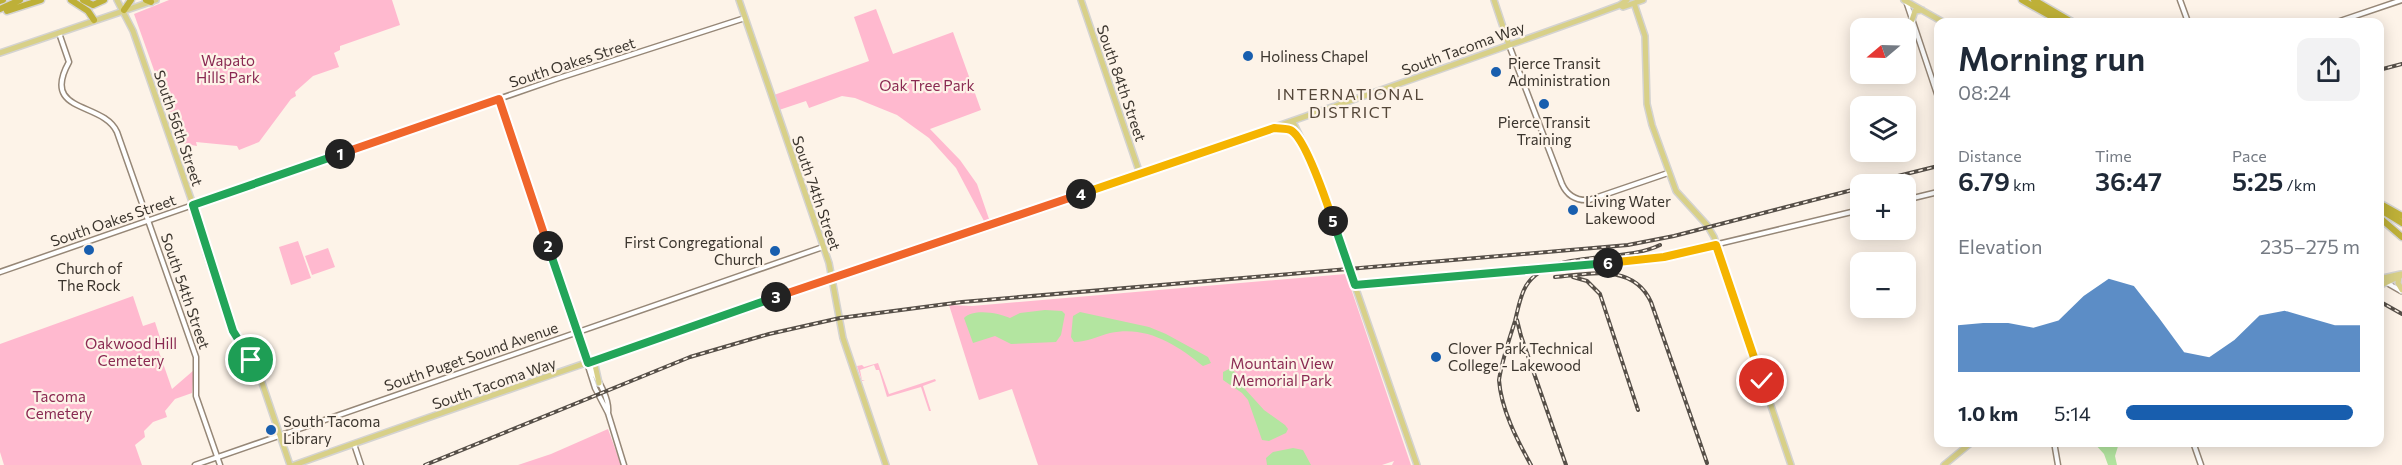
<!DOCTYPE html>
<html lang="en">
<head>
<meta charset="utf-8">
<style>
  body { margin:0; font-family:Commissioner,sans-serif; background:#f2f2f3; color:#1f2937; height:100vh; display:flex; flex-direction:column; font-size:22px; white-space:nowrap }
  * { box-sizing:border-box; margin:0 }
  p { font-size:20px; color:#747a83 }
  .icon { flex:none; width:33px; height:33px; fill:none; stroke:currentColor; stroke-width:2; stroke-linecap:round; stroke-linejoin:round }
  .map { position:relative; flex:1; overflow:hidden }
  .drawer { position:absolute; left:1934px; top:18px; width:450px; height:429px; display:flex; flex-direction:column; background:#fff; border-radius:12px; box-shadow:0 3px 15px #0003 }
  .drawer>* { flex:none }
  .needle { width:39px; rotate:251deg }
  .buttons { position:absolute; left:1850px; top:18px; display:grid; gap:12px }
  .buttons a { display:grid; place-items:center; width:66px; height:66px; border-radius:12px; background:#fff; box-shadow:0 3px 15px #0003; font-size:30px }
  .pin { position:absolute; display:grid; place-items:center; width:51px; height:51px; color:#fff; margin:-26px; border:3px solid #fff; border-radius:50%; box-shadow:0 2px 6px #0007 }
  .km { position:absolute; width:30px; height:30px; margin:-15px; border-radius:50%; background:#222; color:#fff; font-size:16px; line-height:30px; text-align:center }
  .round { display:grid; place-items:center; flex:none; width:63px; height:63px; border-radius:12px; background:#f2f2f3 }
  .overview { display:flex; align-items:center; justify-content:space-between; height:102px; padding:0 24px }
  h1 { font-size:33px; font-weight:600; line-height:45px }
  .metrics { display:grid; grid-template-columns:repeat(3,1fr); gap:9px; height:102px; padding:6px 24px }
  .metrics div { display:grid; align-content:center }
  .metrics b { font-size:26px; font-weight:600 }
  .metrics small { font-size:16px; font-weight:400 }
  .metrics p { font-size:16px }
  .chart { height:168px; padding:12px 24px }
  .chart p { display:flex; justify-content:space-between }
  .chart svg { width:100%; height:108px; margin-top:6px; fill:#185eae; opacity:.7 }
  ul { padding:0 24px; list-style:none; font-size:20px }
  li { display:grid; grid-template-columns:96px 72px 1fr; align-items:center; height:45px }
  li i { height:15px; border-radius:8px; background:#185eae }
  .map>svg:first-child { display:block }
  .green { fill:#ffb9cf }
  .water { fill:#b3e5a0 }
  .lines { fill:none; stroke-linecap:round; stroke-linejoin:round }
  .minor-casing { stroke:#968777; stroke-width:7 }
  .major-casing { stroke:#d4d3d1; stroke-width:8 }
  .highway-casing { stroke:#d4d3d1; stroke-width:9 }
  .minor { stroke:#fff; stroke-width:4 }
  .major { stroke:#d8d088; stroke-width:5 }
  .highway { stroke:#beb038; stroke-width:6 }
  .rail-casing { stroke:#564f48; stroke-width:4 }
  .rail { stroke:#fdf3e8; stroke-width:1.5; stroke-dasharray:4.5; stroke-linecap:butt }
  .split-1-casing { stroke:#fff; stroke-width:12 }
  .split-2-casing { stroke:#fff; stroke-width:12 }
  .split-3-casing { stroke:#fff; stroke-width:12 }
  .split-4-casing { stroke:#fff; stroke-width:12 }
  .split-5-casing { stroke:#fff; stroke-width:12 }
  .split-6-casing { stroke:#fff; stroke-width:12 }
  .split-7-casing { stroke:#fff; stroke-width:12 }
  .split-1 { stroke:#22a559; stroke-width:8 }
  .split-2 { stroke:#f0652b; stroke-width:8 }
  .split-3 { stroke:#22a559; stroke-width:8 }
  .split-4 { stroke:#f0652b; stroke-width:8 }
  .split-5 { stroke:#f5b400; stroke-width:8 }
  .split-6 { stroke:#22a559; stroke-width:8 }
  .split-7 { stroke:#f5b400; stroke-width:8 }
  .poi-dot { fill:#185eae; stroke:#fdf3e8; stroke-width:2 }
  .labels { text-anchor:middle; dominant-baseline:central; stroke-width:4.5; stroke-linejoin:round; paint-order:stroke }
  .street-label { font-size:15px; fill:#3b352e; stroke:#fdf3e8 }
  .poi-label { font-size:15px; fill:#3b352e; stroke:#fdf3e8; text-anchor:start }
  .park-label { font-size:15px; fill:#8a2a52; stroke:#fdf3e8 }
  .neighbourhood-label { font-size:16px; letter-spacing:1.5px; fill:#554739; stroke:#fdf3e8 }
</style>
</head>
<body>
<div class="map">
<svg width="2402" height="465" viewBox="0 0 2402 465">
  <rect width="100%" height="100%" fill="#fdf3e8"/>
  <path class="green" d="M169 0H392L400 25 340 46V50L334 53 339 67 313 76 295 92 296 96 291 99 259 142 239 150 237 146 196 142 197 146 180 143 134 14Z
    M876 9 893 54 953 32 981 110 930 129 960 160 977 184 989 219 984 221 956 168 929 138 897 115 855 98 842 96 809 108 806 101 779 110 774 95 869 61 854 17Z
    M298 241 311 278 291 285 279 247Z
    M328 248 335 267 312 275 305 256Z
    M1346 274 1411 465H1392L1394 461 1382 465H1038L1012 389 979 400 949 305 972 306Z
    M133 296 143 326 155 322 163 347 158 349 172 389 194 370 192 393 175 399 165 411 167 417 153 422 144 431 145 437 135 445 142 465H4L0 452V344Z
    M878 363 889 394 935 379 936 381 923 386 931 411H929L921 387 887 397 879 370H876L874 365 860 370 862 380H865L862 381 857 366 862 365 864 367Z
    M608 429 621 465H518L551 454Z"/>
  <path class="water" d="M1045 310 1062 311 1065 314 1061 335 1056 342 1011 344 995 336 973 343 964 318C974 308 999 313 1010 318L1020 313Z
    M1080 312 1149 327 1166 334 1208 357 1211 363 1203 366C1176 344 1146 325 1110 333 1098 336 1087 342 1074 342L1071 337 1073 316Z
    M1229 369 1235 372 1245 389 1264 410 1285 425 1288 429 1286 433 1269 441 1262 440 1248 400 1242 393 1223 380V372Z
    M2094 443H2119L2115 456 2117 465H2108L2104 454Z
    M1293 448 1303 450 1311 465H1267L1266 458 1273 452Z"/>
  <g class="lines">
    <defs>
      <path id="minor" d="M2180 0 2188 22
        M1906 1 1938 97
        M2337 22 2402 0
        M59 33 69 62C40 114 103 101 117 132L196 357V396L220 465
        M1509 45 1562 184C1567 195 1576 201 1589 200L1668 173
        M499 99 588 363C596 377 610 397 608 413
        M1905 200 1938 192
        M0 272 559 78 745 18
        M2387 283 2401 291
        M1355 285 1664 257 1860 210
        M588 366 595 388 608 413 624 465
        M2054 442 2058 465
        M2193 442 2201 465
        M354 444 361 465
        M195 465 823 247"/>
      <path id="major" d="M117 0 133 31 200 225 206 253 233 331 258 371 290 465
        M739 0 829 263 843 338 886 465
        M1081 0 1140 174
        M1494 0 1509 45
        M1904 0 1943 22
        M1634 3 1645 36 1647 104 1652 125 1676 191 1707 225 1714 237 1791 465
        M1620 5 1623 7 1643 0
        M1912 20 1915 11 1922 10
        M0 53 156 0
        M1293 122 1311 159 1417 465
        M1293 126 1295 133 1305 153
        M2399 277 2398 283 2402 290
        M2379 279 2401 274
        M2379 286 2402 275
        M598 359 595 365 599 383
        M294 465C723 312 1157 172 1585 18L1620 5 1627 0
        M1944 465 1972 442"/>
      <path id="highway" d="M71 0 88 11 94 20
        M83 0 93 5 104 0
        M146 0 151 2
        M2022 0 2061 22
        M2034 0 2072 22
        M0 1 3 0
        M0 9 20 0
        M124 10 131 0
        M7 11 41 0
        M2379 203 2402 216
        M2379 209 2402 223
        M2379 217 2402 237"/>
    </defs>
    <use href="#minor" class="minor-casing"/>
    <use href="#major" class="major-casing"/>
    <use href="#highway" class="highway-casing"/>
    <use href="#minor" class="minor"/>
    <use href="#major" class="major"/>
    <use href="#highway" class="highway"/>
    <defs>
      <path id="rail" d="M2379 70 2402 64
        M1866 184 1938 166
        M1555 277C1590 274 1633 263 1651 302L1707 463
        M1573 277 1587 281 1600 294 1638 410
        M2379 301 2402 314
        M1517 320 1521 336 1566 465
        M425 465 690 357 769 334 840 318 962 302 1628 245 1674 236 1860 188
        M1531 465C1517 440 1501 409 1499 380 1502 360 1509 340 1515 321 1518 309 1520 296 1526 286 1549 248 1622 264 1660 245"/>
    </defs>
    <use href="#rail" class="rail-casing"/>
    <use href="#rail" class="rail"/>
  </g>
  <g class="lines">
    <defs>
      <path id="split-1" d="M251 360 233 331 193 205 340 154"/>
      <path id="split-2" d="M340 154 499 99 548 246"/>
      <path id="split-3" d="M548 246 588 363 776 297"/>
      <path id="split-4" d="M776 297 1081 194"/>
      <path id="split-5" d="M1081 194 1274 128C1280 129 1288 128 1292 131 1306 141 1327 203 1333 221"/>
      <path id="split-6" d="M1333 221 1355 285 1608 263"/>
      <path id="split-7" d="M1608 263 1664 257 1716 245 1762 381"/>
    </defs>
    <use href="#split-1" class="split-1-casing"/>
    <use href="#split-2" class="split-2-casing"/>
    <use href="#split-3" class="split-3-casing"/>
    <use href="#split-4" class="split-4-casing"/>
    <use href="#split-5" class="split-5-casing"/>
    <use href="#split-6" class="split-6-casing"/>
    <use href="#split-7" class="split-7-casing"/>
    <use href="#split-1" class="split-1"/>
    <use href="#split-2" class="split-2"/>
    <use href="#split-3" class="split-3"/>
    <use href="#split-4" class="split-4"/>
    <use href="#split-5" class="split-5"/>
    <use href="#split-6" class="split-6"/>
    <use href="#split-7" class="split-7"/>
  </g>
  <g class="poi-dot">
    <circle cx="1248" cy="56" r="6"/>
    <circle cx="1496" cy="72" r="6"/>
    <circle cx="1544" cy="104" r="6"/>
    <circle cx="1573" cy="210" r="6"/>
    <circle cx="89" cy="250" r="6"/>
    <circle cx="775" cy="251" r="6"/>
    <circle cx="1436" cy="357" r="6"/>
    <circle cx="271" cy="430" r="6"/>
  </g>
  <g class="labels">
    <g class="street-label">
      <text transform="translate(1463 48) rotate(-20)">South Tacoma Way</text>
      <text transform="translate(572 62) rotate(-18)">South Oakes Street</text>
      <text transform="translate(1122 83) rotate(71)">South 84th Street</text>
      <text transform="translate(179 128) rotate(71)">South 56th Street</text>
      <text transform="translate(817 193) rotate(71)">South 74th Street</text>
      <text transform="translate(113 220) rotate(-19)">South Oakes Street</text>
      <text transform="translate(186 291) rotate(71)">South 54th Street</text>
      <text transform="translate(471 356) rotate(-19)">South Puget Sound Avenue</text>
      <text transform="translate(494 383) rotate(-19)">South Tacoma Way</text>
    </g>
    <g class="poi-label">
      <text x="1260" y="56">Holiness Chapel</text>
      <text x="1508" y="63">Pierce Transit<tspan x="1508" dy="17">Administration</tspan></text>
      <text x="1544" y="122" text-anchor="middle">Pierce Transit<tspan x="1544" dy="17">Training</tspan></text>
      <text x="1585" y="201">Living Water<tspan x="1585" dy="17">Lakewood</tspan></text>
      <text x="763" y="242" text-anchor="end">First Congregational<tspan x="763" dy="17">Church</tspan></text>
      <text x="89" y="268" text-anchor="middle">Church of<tspan x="89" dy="17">The Rock</tspan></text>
      <text x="1448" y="348">Clover Park Technical<tspan x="1448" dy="17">College - Lakewood</tspan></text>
      <text x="283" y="421">South Tacoma<tspan x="283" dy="17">Library</tspan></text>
    </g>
    <g class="park-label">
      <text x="228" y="60">Wapato<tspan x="228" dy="17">Hills Park</tspan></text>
      <text x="927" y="85">Oak Tree Park</text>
      <text x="131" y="343">Oakwood Hill<tspan x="131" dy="17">Cemetery</tspan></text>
      <text x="1282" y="363">Mountain View<tspan x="1282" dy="17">Memorial Park</tspan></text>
      <text x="59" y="396">Tacoma<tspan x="59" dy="17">Cemetery</tspan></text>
    </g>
    <g class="neighbourhood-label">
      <text x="1351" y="93">INTERNATIONAL<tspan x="1351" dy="18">DISTRICT</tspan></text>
    </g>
  </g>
</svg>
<div class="buttons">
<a><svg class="needle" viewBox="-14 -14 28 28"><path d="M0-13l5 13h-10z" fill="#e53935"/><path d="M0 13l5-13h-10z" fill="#747a83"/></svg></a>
<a><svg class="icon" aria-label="layers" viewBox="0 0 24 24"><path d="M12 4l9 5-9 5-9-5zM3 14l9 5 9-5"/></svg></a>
<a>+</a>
<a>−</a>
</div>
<div class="pin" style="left:251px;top:360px;background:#1e9e55"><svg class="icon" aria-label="arrive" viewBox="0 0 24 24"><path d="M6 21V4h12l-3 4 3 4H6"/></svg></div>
<div class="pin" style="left:1762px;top:381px;background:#d93025"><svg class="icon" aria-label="check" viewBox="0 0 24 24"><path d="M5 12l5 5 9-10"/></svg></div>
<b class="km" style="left:340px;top:154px">1</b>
<b class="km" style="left:548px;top:246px">2</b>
<b class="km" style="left:776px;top:297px">3</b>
<b class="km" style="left:1081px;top:194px">4</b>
<b class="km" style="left:1333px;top:221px">5</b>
<b class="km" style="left:1608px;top:263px">6</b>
<section class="drawer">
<div class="overview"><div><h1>Morning run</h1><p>08:24</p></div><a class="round"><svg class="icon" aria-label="share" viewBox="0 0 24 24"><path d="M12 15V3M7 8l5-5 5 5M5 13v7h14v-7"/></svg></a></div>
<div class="metrics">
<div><p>Distance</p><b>6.79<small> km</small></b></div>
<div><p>Time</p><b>36:47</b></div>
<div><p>Pace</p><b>5:25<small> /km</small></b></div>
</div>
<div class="chart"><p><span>Elevation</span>235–275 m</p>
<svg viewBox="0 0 160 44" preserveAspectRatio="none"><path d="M0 44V25L10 24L20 24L30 26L40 23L50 13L60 6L70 9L80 22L90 36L100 38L110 31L120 21L130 19L140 22L150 25L160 25V44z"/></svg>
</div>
<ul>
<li><b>1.0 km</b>5:14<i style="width:97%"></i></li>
</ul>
</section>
</div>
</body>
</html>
